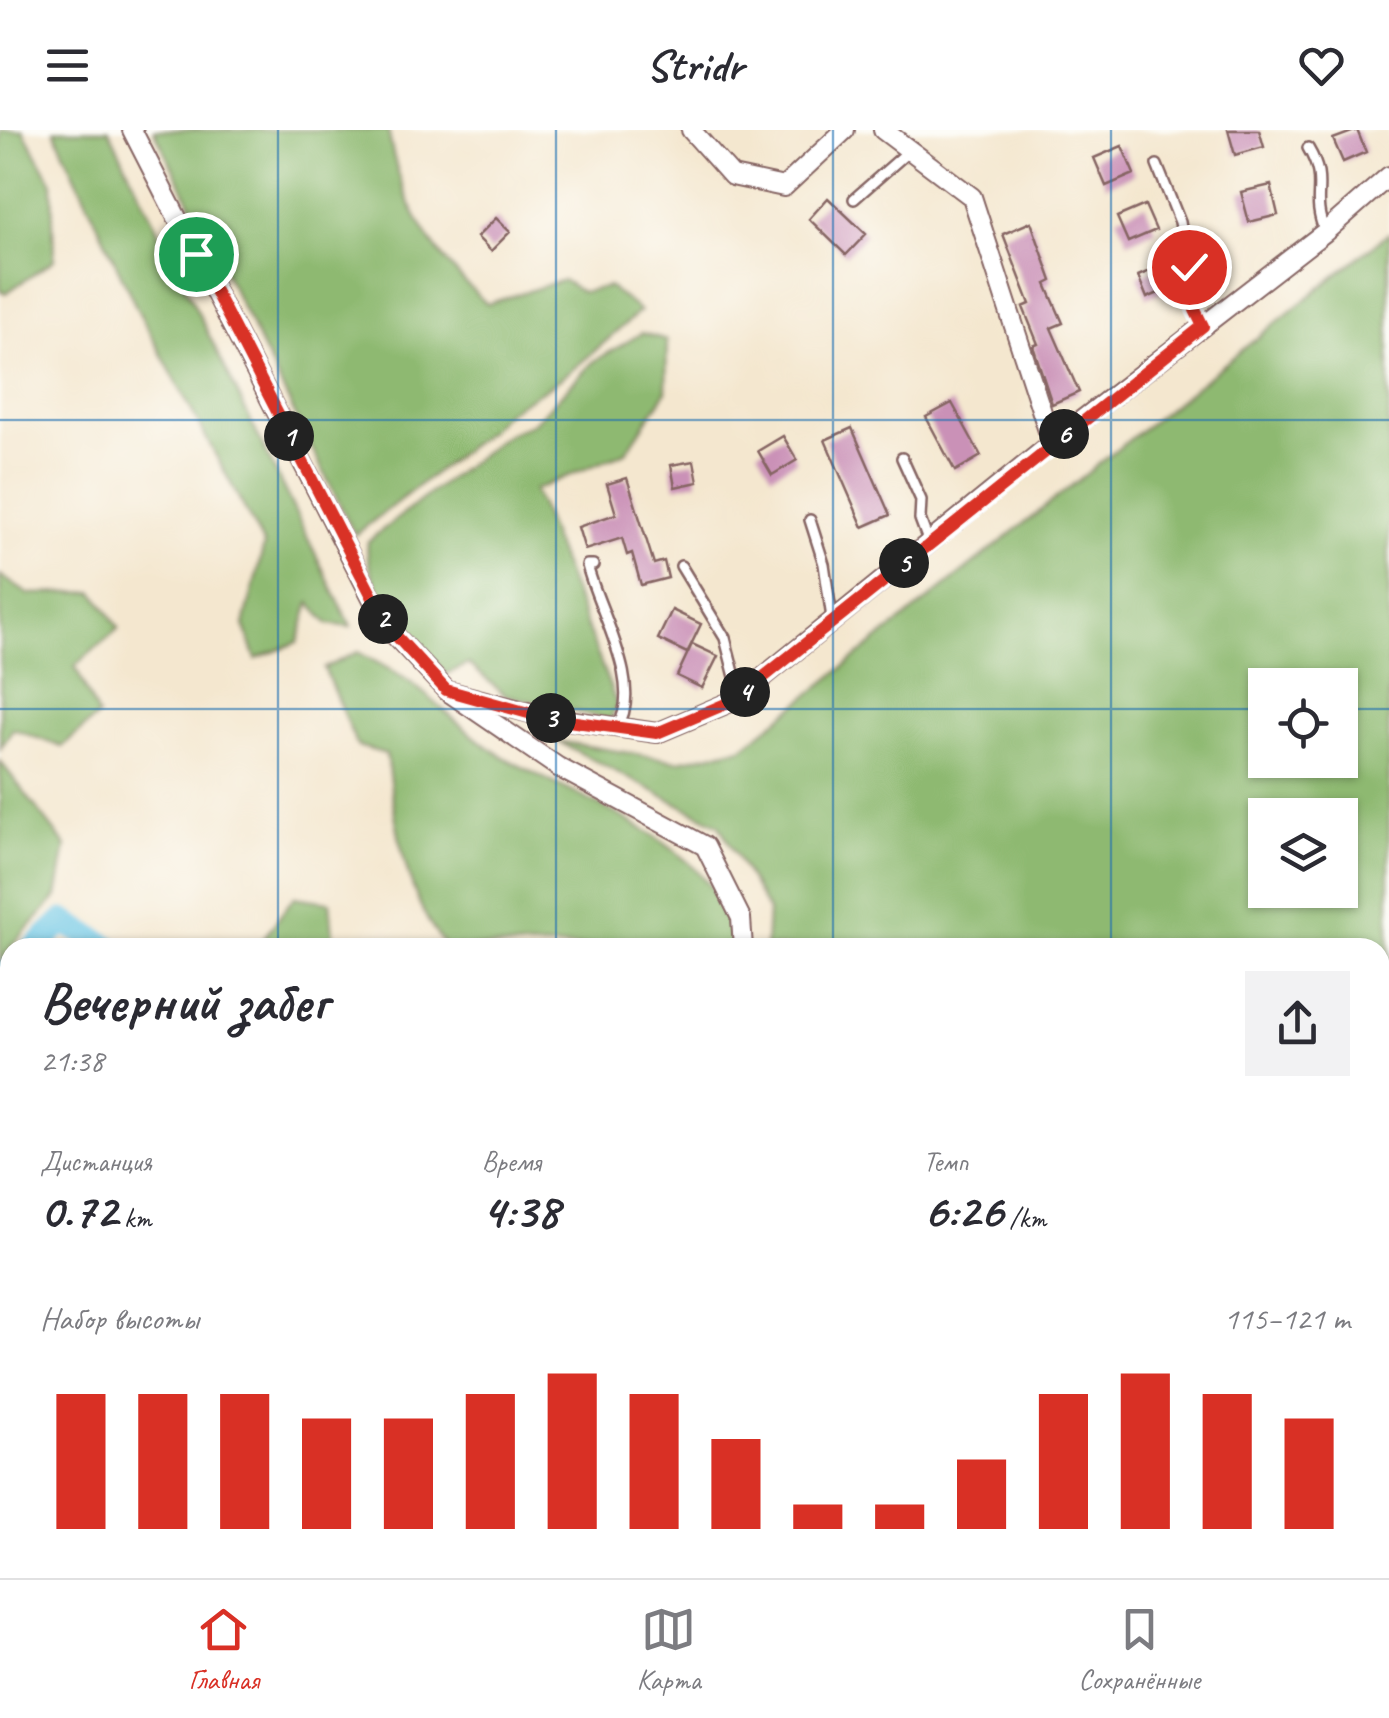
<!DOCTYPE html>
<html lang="ru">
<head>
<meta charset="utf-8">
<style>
  body { margin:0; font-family:Caveat,sans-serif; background:#f2f2f3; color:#2b2b33; height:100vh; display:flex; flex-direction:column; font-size:38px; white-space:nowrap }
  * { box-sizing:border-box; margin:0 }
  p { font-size:32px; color:#7c7c81 }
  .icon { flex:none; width:55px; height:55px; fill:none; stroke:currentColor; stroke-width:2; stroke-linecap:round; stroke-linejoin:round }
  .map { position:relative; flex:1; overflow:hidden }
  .drawer { position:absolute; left:0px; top:808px; width:1390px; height:642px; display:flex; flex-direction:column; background:#fff; border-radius:30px 30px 0 0; box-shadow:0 2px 8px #0004 }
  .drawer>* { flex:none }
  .buttons { position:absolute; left:1248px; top:538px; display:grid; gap:20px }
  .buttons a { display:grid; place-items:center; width:110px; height:110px; border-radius:0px; background:#fff; box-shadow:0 2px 8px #0004; font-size:50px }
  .pin { position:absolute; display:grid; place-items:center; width:85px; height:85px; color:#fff; margin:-42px; border:5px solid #fff; border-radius:50%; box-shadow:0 2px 10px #0007 }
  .km { position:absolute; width:50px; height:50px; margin:-25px; border-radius:50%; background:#222; color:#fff; font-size:28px; line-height:50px; text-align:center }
  .round { display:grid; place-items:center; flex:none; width:105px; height:105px; border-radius:0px; background:#f2f2f3 }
  .summary { display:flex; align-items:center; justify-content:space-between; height:170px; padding:0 40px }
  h1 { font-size:55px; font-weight:800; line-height:75px }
  .figures { display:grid; grid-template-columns:repeat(3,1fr); gap:15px; height:170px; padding:10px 40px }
  .figures div { display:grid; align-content:center }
  .figures b { font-size:50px; font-weight:800 }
  .figures small { font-size:28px; font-weight:400 }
  .figures p { font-size:28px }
  .chart { height:280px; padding:20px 40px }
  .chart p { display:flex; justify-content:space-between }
  .chart svg { width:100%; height:180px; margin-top:10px; stroke:#d93025; stroke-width:6 }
  header { display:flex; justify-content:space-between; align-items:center; height:130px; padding:0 40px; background:#fff; font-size:45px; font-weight:800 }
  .tabs { display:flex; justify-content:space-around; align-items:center; height:140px; border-top:2px solid #e1e1e2; background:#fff; font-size:28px; color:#7c7c81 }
  .tabs a { display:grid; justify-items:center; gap:5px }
  .tabs .active { color:#d93025 }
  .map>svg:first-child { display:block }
  .industrial { fill:#cdbed2 }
  .forest { fill:#8eb971; stroke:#6c6c4e; stroke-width:2.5; fill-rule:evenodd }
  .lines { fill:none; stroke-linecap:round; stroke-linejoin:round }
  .river { stroke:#66c4e4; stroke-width:25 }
  .building { fill:#ca91b7 }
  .lane-casing { stroke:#866564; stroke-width:14 }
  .street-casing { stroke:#866564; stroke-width:22 }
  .lane { stroke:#fff; stroke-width:9 }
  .street { stroke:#fff; stroke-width:18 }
  .route-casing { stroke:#fff; stroke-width:20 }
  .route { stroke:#d93025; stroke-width:12 }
  .grid { fill:none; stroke:#1f6fb2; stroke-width:2.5; stroke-opacity:0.55 }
</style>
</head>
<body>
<header><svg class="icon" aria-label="menu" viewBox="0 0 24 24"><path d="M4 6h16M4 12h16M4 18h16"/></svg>Stridr<svg class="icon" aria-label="heart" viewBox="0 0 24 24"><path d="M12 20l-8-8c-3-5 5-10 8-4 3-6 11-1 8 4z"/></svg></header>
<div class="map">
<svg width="1389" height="1448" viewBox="0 0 1389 1448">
  <rect width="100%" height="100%" fill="#fdfcf7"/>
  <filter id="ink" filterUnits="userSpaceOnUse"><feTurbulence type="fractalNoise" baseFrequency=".01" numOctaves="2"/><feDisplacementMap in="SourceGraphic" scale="20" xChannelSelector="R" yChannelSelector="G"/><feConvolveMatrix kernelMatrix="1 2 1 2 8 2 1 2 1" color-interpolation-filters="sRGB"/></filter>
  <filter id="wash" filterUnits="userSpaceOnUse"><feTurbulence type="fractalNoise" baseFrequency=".0048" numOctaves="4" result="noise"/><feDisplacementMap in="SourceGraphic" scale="40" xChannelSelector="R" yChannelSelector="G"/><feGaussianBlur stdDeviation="2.25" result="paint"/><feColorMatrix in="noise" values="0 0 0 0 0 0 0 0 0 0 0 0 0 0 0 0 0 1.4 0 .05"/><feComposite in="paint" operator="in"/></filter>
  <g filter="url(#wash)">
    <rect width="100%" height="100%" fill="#f4e7cf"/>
    <path class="industrial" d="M1380 1087 1389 1090V1184L1380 1217Z"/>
    <path class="forest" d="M0 0H23L52 52 54 130 6 163 0 161Z
      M54 0H109L351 497 328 494 310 473 298 512 256 529 244 495 264 415 137 179Z
      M154 0H388C401 75 431 123 487 174L563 150 581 162 609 157 640 181C614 204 588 228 560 249 536 267 507 276 490 300L355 405Z
      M1389 103V1078L1380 1075V818L766 817 768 781 719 695 557 611 678 631 742 618ZM1265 555H1340V630H1265ZM1265 685H1340V760H1265Z
      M642 203 667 210 666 262 626 322 534 360 617 575 610 590 505 565 469 534 446 544C415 512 361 458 368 411L506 305 533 293 593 232Z
      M0 445 28 464 94 462 119 498 75 536 98 586 62 617 13 599 0 619Z
      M358 522C375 532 395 541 411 553 438 573 461 598 488 617 562 668 730 709 732 817H446C402 764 396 690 386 624L357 616 324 538Z
      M0 631 66 716 57 767 10 818 0 836Z
      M294 767 330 772 334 817H257Z
      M0 1168 10 1176V1440H21L20 1446 0 1448Z
      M1389 1308V1448H947L942 1440H1380V1314Z"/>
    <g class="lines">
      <path class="river" d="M35 818 63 791 109 818
        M0 850 10 841
        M0 1141 10 1156"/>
    </g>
    <g id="blocks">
      <path class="building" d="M1228 0H1259L1264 17 1235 25Z
        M1357 0 1366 22 1343 32 1333 9Z
        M1122 16 1134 44 1106 56 1094 28Z
        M1271 55 1278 85 1249 92 1241 62Z
        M828 68 866 104 846 125 809 89Z
        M1145 75 1156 100 1128 112 1117 87Z
        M496 88 510 102 491 121 477 107Z
        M1031 92 1052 151 1046 154 1063 193 1051 198 1079 262 1052 274 1033 216 1038 214 1023 177 1030 174 1003 104Z
        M1166 134 1175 156 1147 168 1138 146Z
        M952 273 981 326 955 341 926 287Z
        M852 298 890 385 863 397 825 310Z
        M783 306 797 330 772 345 758 321Z
        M694 331 698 352 675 357 671 335Z
        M627 348 654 434 664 431 668 448 641 455 632 423 627 425 622 408 585 420 578 397 616 384 607 354Z
        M672 480 701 494 687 523 658 509Z
        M692 514 718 526 702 558 677 546Z"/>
    </g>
  </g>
  <g filter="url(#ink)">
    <use href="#blocks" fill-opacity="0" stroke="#866564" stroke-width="2.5"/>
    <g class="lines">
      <defs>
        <path id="lane" d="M1308 18C1330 55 1309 64 1325 102
          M1157 35 1180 92 1195 180 1203 196
          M854 69 910 20
          M902 328 921 370 920 389 929 413
          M810 390 824 434 832 488
          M593 435H587C598 480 645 556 617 597
          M681 436 725 508 740 566
          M474 1448 481 1440"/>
        <path id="street" d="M132 0 387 497 447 561 558 637 705 716 741 788 743 818
          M691 0 732 46 784 57 845 0
          M883 0 972 67 1052 313
          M447 561 546 587 657 603 735 570 1052 313 1325 102 1389 46
          M510 1440 521 1448
          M89 1448 95 1440
          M296 1448 302 1440
          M638 1448 644 1440"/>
      </defs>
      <use href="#lane" class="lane-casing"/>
      <use href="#street" class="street-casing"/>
      <use href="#lane" class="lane"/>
      <use href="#street" class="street"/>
    </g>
  </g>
  <g class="lines" filter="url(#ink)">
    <defs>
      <path id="route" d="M196 124 388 497 446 560 546 588 657 603 735 570 1203 196 1195 180 1189 137"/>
    </defs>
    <use href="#route" class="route-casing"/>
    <use href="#route" class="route"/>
  </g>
  <path class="grid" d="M278 0V818M556 0V818M833 0V818M1111 0V818M0 290H1389M0 579H1265M1340 579H1389M0 869H10M1380 869H1389M0 1158H10M1380 1158H1389M278 1440V1448M556 1440V1448M833 1440V1448M1111 1440V1448"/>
</svg>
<div class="buttons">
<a><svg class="icon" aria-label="locate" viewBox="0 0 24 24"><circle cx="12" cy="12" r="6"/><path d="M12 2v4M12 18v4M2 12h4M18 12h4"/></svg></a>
<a><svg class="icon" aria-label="layers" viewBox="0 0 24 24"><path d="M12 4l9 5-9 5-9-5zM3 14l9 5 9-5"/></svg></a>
</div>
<div class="pin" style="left:196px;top:124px;background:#1e9e55"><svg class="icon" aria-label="arrive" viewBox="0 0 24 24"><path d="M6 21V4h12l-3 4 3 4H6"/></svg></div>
<div class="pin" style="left:1189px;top:137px;background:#d93025"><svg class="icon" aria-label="check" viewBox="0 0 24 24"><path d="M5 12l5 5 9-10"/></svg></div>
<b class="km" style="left:289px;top:306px">1</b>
<b class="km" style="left:383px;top:489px">2</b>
<b class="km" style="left:551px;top:588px">3</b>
<b class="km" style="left:745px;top:562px">4</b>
<b class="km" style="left:904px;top:433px">5</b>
<b class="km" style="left:1064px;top:304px">6</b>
<section class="drawer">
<div class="summary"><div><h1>Вечерний забег</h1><p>21:38</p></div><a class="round"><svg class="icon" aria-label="share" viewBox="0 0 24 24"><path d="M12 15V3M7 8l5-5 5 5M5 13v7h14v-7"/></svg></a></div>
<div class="figures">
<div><p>Дистанция</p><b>0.72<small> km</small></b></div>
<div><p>Время</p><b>4:38</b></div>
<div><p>Темп</p><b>6:26<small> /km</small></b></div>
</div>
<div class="chart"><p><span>Набор высоты</span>115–121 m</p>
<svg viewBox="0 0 160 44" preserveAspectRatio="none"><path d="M5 44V11M15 44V11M25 44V11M35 44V17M45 44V17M55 44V11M65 44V6M75 44V11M85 44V22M95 44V38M105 44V38M115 44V27M125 44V11M135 44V6M145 44V11M155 44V17"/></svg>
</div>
</section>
</div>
<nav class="tabs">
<a class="active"><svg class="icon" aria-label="home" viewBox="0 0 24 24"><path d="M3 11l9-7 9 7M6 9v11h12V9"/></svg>Главная</a>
<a><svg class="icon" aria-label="map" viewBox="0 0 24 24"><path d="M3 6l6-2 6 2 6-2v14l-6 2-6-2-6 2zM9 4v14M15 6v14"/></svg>Карта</a>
<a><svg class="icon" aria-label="saved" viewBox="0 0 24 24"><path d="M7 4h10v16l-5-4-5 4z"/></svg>Сохранённые</a>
</nav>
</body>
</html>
